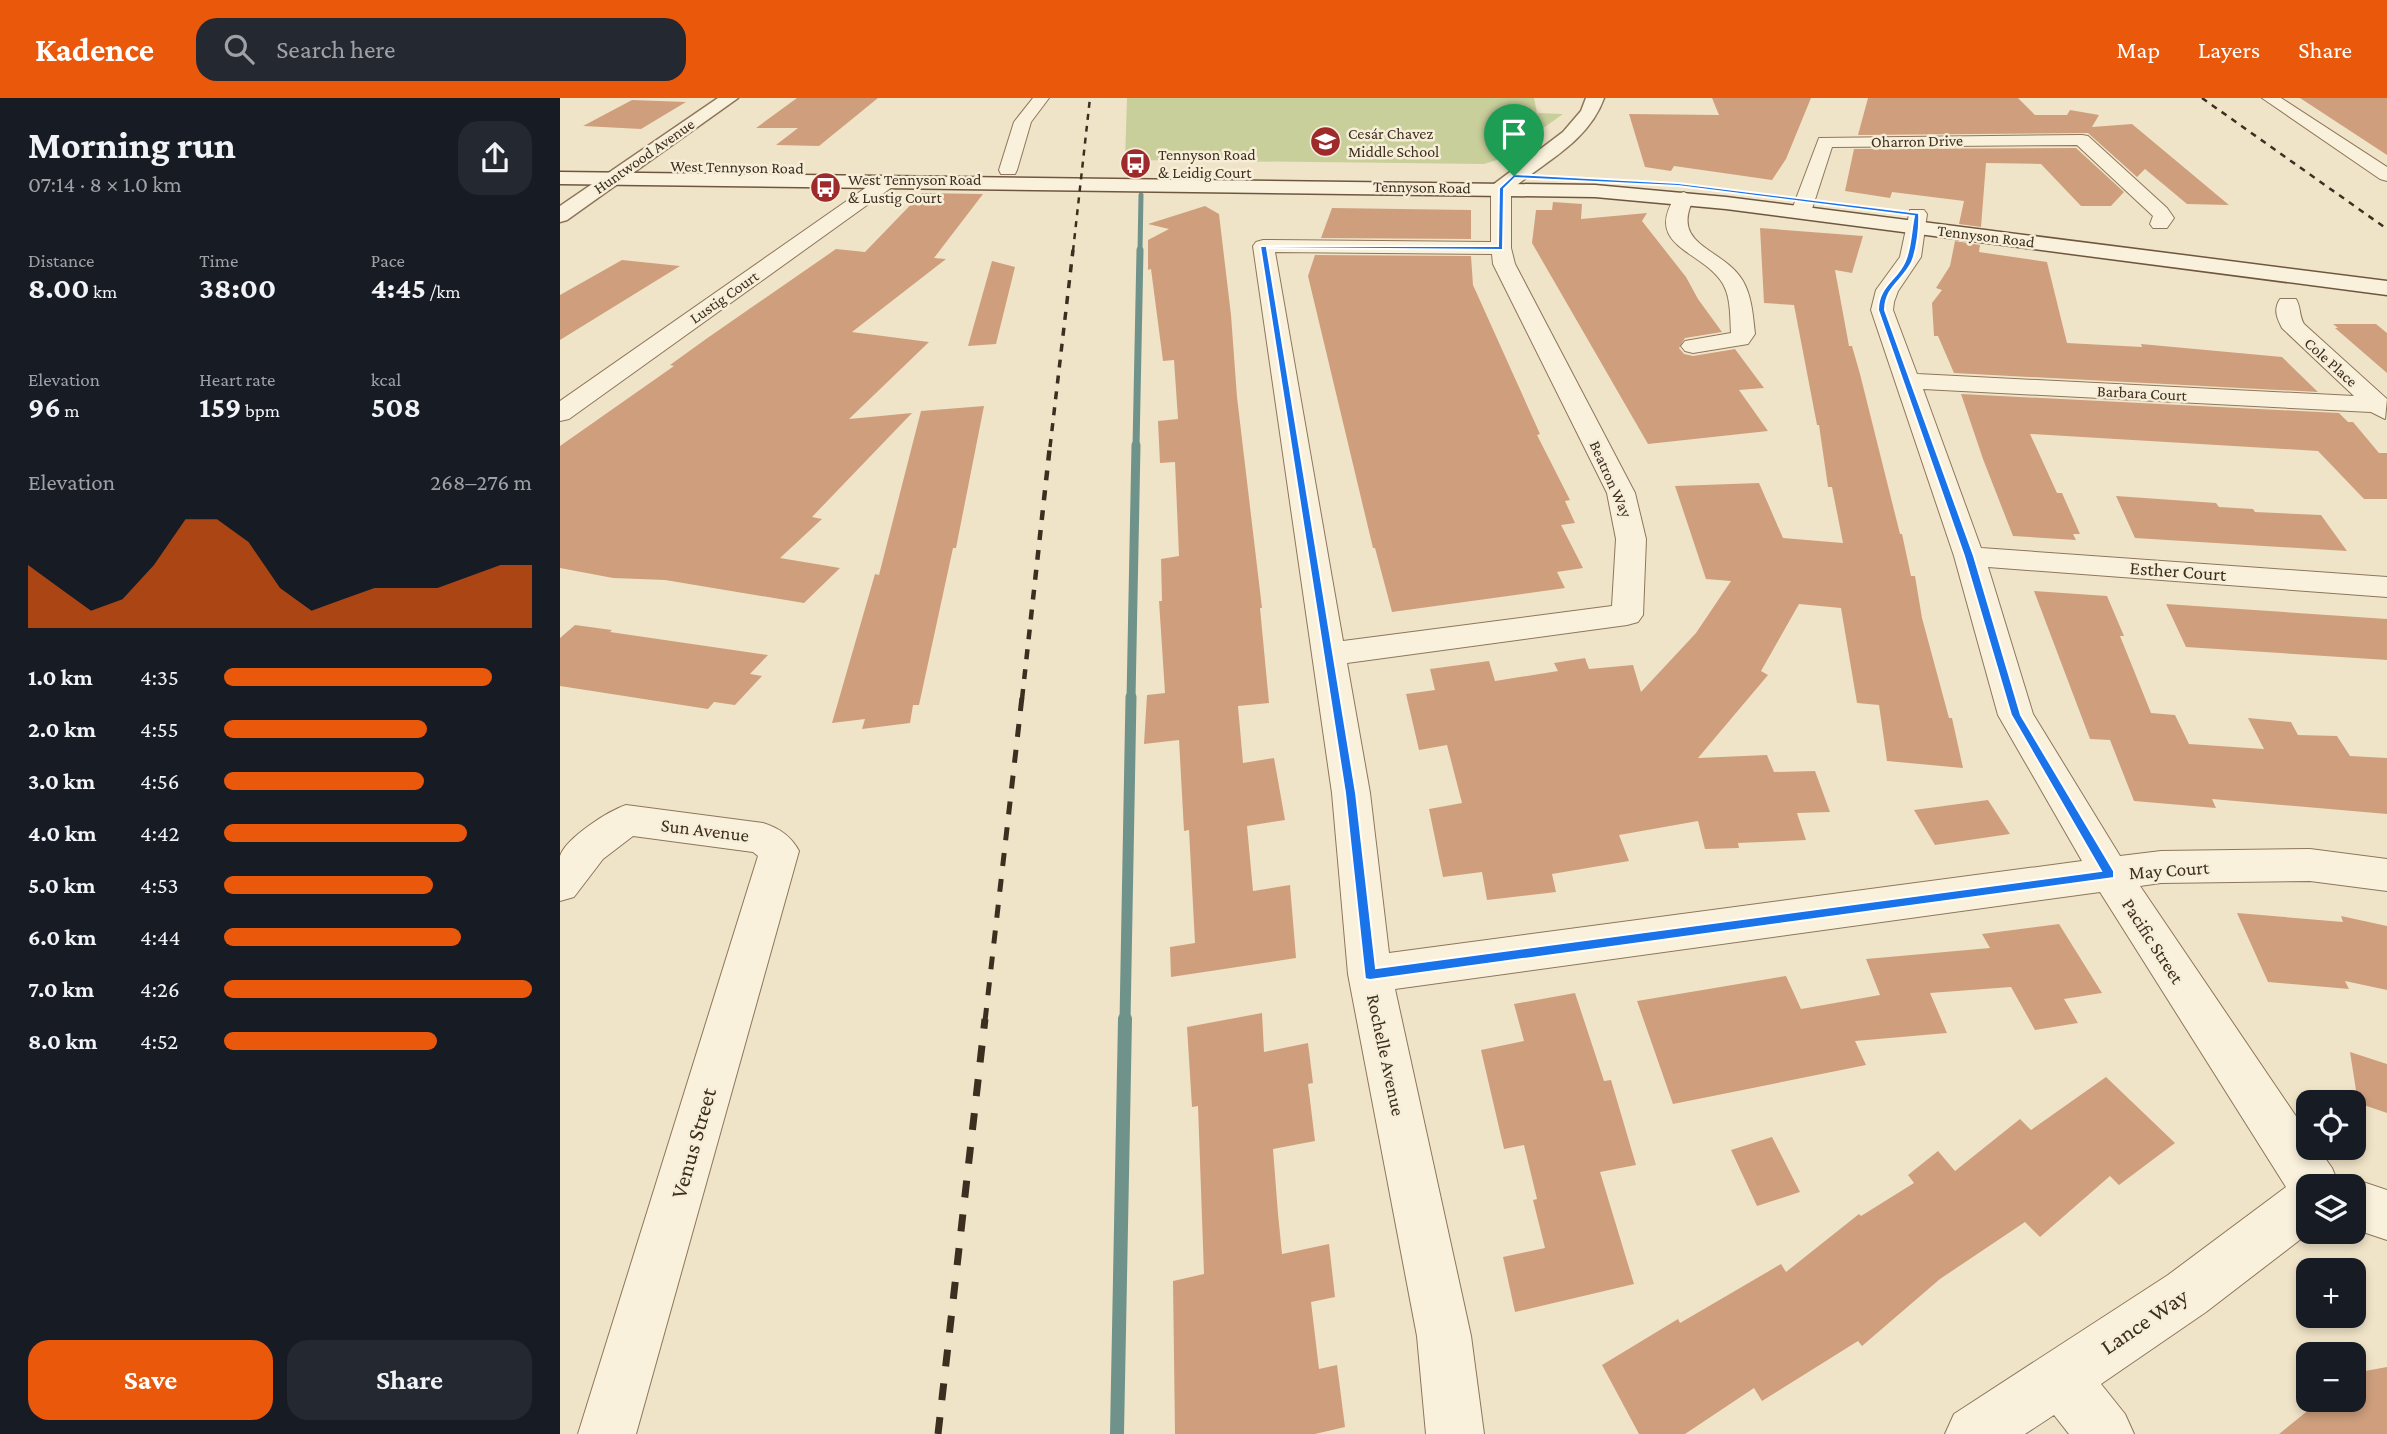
<!DOCTYPE html>
<html lang="en">
<head>
<meta charset="utf-8">
<style>
  body { margin:0; font-family:"Crimson Pro",serif; background:#242831; color:#f1f3f6; height:100vh; display:flex; flex-direction:column; font-size:26px; white-space:nowrap }
  * { box-sizing:border-box; margin:0 }
  p { font-size:23px; color:#9ea1a6 }
  .icon { flex:none; width:38px; height:38px; fill:none; stroke:currentColor; stroke-width:2; stroke-linecap:round; stroke-linejoin:round }
  .map { position:relative; flex:1; overflow:hidden }
  .side { display:flex; flex-direction:column; background:#171b24; width:560px }
  .side>* { flex:none }
  .tools { position:absolute; left:1736px; top:992px; display:grid; gap:14px }
  .tools a { display:grid; place-items:center; width:70px; height:70px; border-radius:14px; background:#171b24; box-shadow:0 4px 10px #0003; font-size:35px }
  .pin { position:absolute; display:grid; place-items:center; width:60px; height:60px; color:#fff; margin:-72px -30px; border-radius:50% 50% 50% 0; rotate:-45deg; box-shadow:0 0 7px #0007 }
  .pin .icon { rotate:45deg }
  .round { display:grid; place-items:center; flex:none; width:74px; height:74px; border-radius:21px; background:#242831 }
  .headline { display:flex; align-items:center; justify-content:space-between; height:119px; padding:0 28px }
  h1 { font-size:38px; font-weight:700; line-height:52px }
  .figures { display:grid; grid-template-columns:repeat(3,1fr); gap:10px; height:119px; padding:7px 28px }
  .figures div { display:grid; align-content:center }
  .figures b { font-size:30px; font-weight:700 }
  .figures small { font-size:19px; font-weight:400 }
  .figures p { font-size:19px }
  .chart { height:196px; padding:14px 28px }
  .chart p { display:flex; justify-content:space-between }
  .chart svg { width:100%; height:126px; margin-top:7px; fill:#ea580c; opacity:.7 }
  .action { display:flex; gap:14px; margin-top:auto; padding:14px 28px }
  .action a { flex:1; height:80px; border-radius:21px; background:#ea580c; color:#fff; font-size:28px; font-weight:700; line-height:80px; text-align:center }
  .action a+a { background:#242831; color:#f1f3f6 }
  ul { padding:0 28px; list-style:none; font-size:23px }
  li { display:grid; grid-template-columns:112px 84px 1fr; align-items:center; height:52px }
  li i { height:18px; border-radius:9px; background:#ea580c }
  header { display:flex; align-items:center; gap:42px; box-sizing:border-box; height:98px; padding:0 35px; background:#ea580c; color:#fff }
  header strong { font-size:33px }
  nav { display:flex; gap:38px; margin-inline-start:auto; font-size:24px }
  .search { width:490px; height:63px; background:#242831; display:flex; align-items:center; gap:18px; box-sizing:border-box; padding:0 24px; border-radius:21px; color:#9ea1a6; font-size:26px }
  main { display:flex; flex:1; min-height:0 }
  .map>svg:first-child { display:block }
  .green { fill:#c9cf9b }
  .lines { fill:none; stroke-linecap:round; stroke-linejoin:round }
  .stream-far4 { stroke:#6f938a; stroke-width:5 }
  .stream-far3 { stroke:#6f938a; stroke-width:7 }
  .stream-far2 { stroke:#6f938a; stroke-width:9 }
  .stream-far1 { stroke:#6f938a; stroke-width:11 }
  .stream { stroke:#6f938a; stroke-width:14 }
  .building { fill:#cf9f7d }
  .minor-casing { stroke:#8d765c; stroke-width:2 }
  .tertiary-casing { stroke:#8d765c; stroke-width:3 }
  .secondary-casing { stroke:#6f573f; stroke-width:3 }
  .minor { fill:#faf1dc; fill-rule:evenodd }
  .tertiary { fill:#faf1dc; fill-rule:evenodd }
  .secondary { fill:#faf1dc; fill-rule:evenodd }
  .rail-far4 { stroke:#3d2e20; stroke-width:2.5; stroke-dasharray:6 6; stroke-linecap:butt }
  .rail-far3 { stroke:#3d2e20; stroke-width:3.5; stroke-dasharray:8 8; stroke-linecap:butt }
  .rail-far2 { stroke:#3d2e20; stroke-width:4.5; stroke-dasharray:10 10; stroke-linecap:butt }
  .rail-far1 { stroke:#3d2e20; stroke-width:5; stroke-dasharray:13 13; stroke-linecap:butt }
  .rail { stroke:#3d2e20; stroke-width:7; stroke-dasharray:17 17; stroke-linecap:butt }
  .route { fill:#1a73e8; stroke:#fff; stroke-width:2; fill-rule:evenodd }
  .labels { text-anchor:middle; dominant-baseline:central; stroke-width:5; stroke-linejoin:round; paint-order:stroke }
  .far-poi-label { font-size:16px; fill:#3d2e20; stroke:#f7eed8; text-anchor:start }
  .far-street-label { font-size:16px; fill:#3d2e20; stroke:#f7eed8 }
  .street-label { font-size:19px; fill:#3d2e20; stroke:#f7eed8 }
  .near-street-label { font-size:23px; fill:#3d2e20; stroke:#f7eed8 }
</style>
</head>
<body>
<header>
<strong>Kadence</strong>
<div class="search"><svg class="icon" aria-label="search" viewBox="0 0 24 24"><circle cx="10" cy="10" r="6"/><path d="M15 15l6 6"/></svg>Search here</div>
<nav><a>Map</a><a>Layers</a><a>Share</a></nav>
</header>
<main>
<section class="side">
<div class="headline"><div><h1>Morning run</h1><p>07:14 · 8 × 1.0 km</p></div><a class="round"><svg class="icon" aria-label="share" viewBox="0 0 24 24"><path d="M12 15V3M7 8l5-5 5 5M5 13v7h14v-7"/></svg></a></div>
<div class="figures">
<div><p>Distance</p><b>8.00<small> km</small></b></div>
<div><p>Time</p><b>38:00</b></div>
<div><p>Pace</p><b>4:45<small> /km</small></b></div>
</div>
<div class="figures">
<div><p>Elevation</p><b>96<small> m</small></b></div>
<div><p>Heart rate</p><b>159<small> bpm</small></b></div>
<div><p>kcal</p><b>508</b></div>
</div>
<div class="chart"><p><span>Elevation</span>268–276 m</p>
<svg viewBox="0 0 160 44" preserveAspectRatio="none"><path d="M0 44V22L10 30L20 38L30 34L40 22L50 6L60 6L70 14L80 30L90 38L100 34L110 30L120 30L130 30L140 26L150 22L160 22V44z"/></svg>
</div>
<ul>
<li><b>1.0 km</b>4:35<i style="width:87%"></i></li>
<li><b>2.0 km</b>4:55<i style="width:66%"></i></li>
<li><b>3.0 km</b>4:56<i style="width:65%"></i></li>
<li><b>4.0 km</b>4:42<i style="width:79%"></i></li>
<li><b>5.0 km</b>4:53<i style="width:68%"></i></li>
<li><b>6.0 km</b>4:44<i style="width:77%"></i></li>
<li><b>7.0 km</b>4:26<i style="width:100%"></i></li>
<li><b>8.0 km</b>4:52<i style="width:69%"></i></li>
</ul>
<div class="action"><a>Save</a><a>Share</a></div>
</section>
<div class="map">
<svg width="1827" height="1336" viewBox="0 0 1827 1336">
  <rect width="100%" height="100%" fill="#f0e4c8"/>
  <path class="green" d="M567 0H974L977 15 1003 16 940 61 924 66 565 62Z"/>
  <g class="lines">
    <path class="stream-far4" d="M580 153 581 97"/>
    <path class="stream-far3" d="M576 349 580 152"/>
    <path class="stream-far2" d="M571 601 576 347"/>
    <path class="stream-far1" d="M565 923 571 599"/>
    <path class="stream" d="M557 1336 565 921"/>
  </g>
  <path class="building" d="M237 0H318L259 48 216 47 238 30H196Z
    M1152 0H1251L1226 61 1212 82 1114 68 1111 73 1085 69 1069 16 1159 17Z
    M1308 0H1458L1475 17H1507L1510 12 1539 17 1532 29 1572 26 1669 107 1627 106 1585 71 1577 79 1528 35 1298 37Z
    M1740 0H1827V57Z
    M72 2 126 4 81 31 23 28Z
    M1516 50 1564 94 1551 108H1521L1481 66 1426 65 1421 129 1399 126 1404 103 1332 94 1330 100 1285 93 1294 51Z
    M362 95 423 96 374 160 386 161 292 234 369 244 289 321 352 315 252 419 262 421 220 460 280 470 244 505 105 482 53 480 0 470V348L114 268 110 267 146 241 276 151 305 154Z
    M993 104 1022 106 1021 121 1087 115 1082 123 1126 179 1138 201 1162 234 1125 240 1119 250 1124 256 1133 258 1175 251 1204 290 1179 292 1208 333 1088 346 972 145 976 112H992Z
    M645 108 659 116 671 217 677 299 702 510H700L709 605 678 608 683 665 714 660 725 722 687 728 693 793 730 787 736 860 611 879 610 849 635 845 629 732 624 733 619 642 584 646 587 597 605 595 599 503H602L601 461 619 458 615 364 600 365 598 323 618 321 614 262 603 263 591 171 588 172V142L609 131 588 126Z
    M772 110 911 112V141L761 140Z
    M1200 130 1303 138 1292 175 1275 172 1289 248H1292L1300 276 1340 436H1342L1351 478H1355L1362 520 1389 620H1392L1403 670 1327 663 1319 607 1297 605 1281 510 1239 506 1201 573 1208 577 1138 660 1207 657 1214 674 1255 673 1270 714 1237 715 1246 742 1178 745 1179 750 1145 751 1138 723 1059 737 1069 763 992 776 996 794 927 802 922 774 883 779 869 711 902 705 887 647 859 652 846 596 875 592 870 571 929 563 935 583 998 573 994 565 1025 560 1029 571 1073 567 1081 594 1136 535 1171 483 1146 481 1115 388 1199 385 1223 440 1283 445 1272 389H1268L1259 327H1257L1234 207 1204 205Z
    M1395 143 1420 147 1419 154 1487 164 1507 245 1582 249 1581 246 1722 259 1758 294 1394 275 1378 238H1374L1372 205 1382 192 1376 190 1390 168Z
    M755 157 911 158 913 187 980 336 977 337 1010 402 1005 403 1015 425 1001 427 1023 470 997 474 1005 490 832 514 815 450H813L748 178Z
    M62 162 120 168 0 242V197Z
    M432 163 455 169 436 246 408 248Z
    M1773 226H1816L1827 235V275L1775 230H1778Z
    M1401 296 1779 315 1788 324H1793L1819 355H1827V401H1804L1758 353 1470 336 1497 395H1502L1520 436H1513L1516 442 1453 438 1423 361Z
    M424 308 396 450H393L359 607H353L350 625 302 631 305 621 272 625 315 476 319 477 361 313Z
    M1556 398 1656 405 1659 409 1693 411 1695 414 1761 417 1787 453 1575 440Z
    M1474 493 1547 498 1564 538H1560L1591 615 1615 617 1629 646 1704 651 1688 620 1731 624 1738 637 1777 638 1790 658 1827 660V716L1652 701 1656 710 1574 703 1550 642 1530 641Z
    M1606 506 1827 521V562L1626 549Z
    M15 527 52 532 50 534 208 557 190 576 202 578 175 607 154 604 148 611 0 588V540Z
    M1428 702 1450 736 1375 747 1354 712Z
    M1677 815 1783 824 1781 818 1827 828V892L1785 883 1789 891 1708 884Z
    M1499 826 1542 895 1504 901 1518 925 1475 932 1451 889 1370 895 1387 935 1295 943 1306 967 1113 1006 1077 903 1226 878 1241 911 1320 897 1306 861 1430 850 1422 836Z
    M1015 895 1044 983 1051 982 1076 1067 1040 1074 1074 1186 955 1214 943 1159 985 1150 973 1102 977 1101 964 1047 944 1051 921 952 964 943 954 906Z
    M702 915 704 954 748 945 753 985 748 986 755 1043 713 1051 718 1116 722 1156 769 1146 775 1199 751 1204 759 1271 777 1267 785 1329 755 1336H615L613 1183 644 1176 638 1008 632 1009 627 929Z
    M1790 954 1827 966V1015L1798 1005Z
    M1546 979 1615 1045 1559 1087 1550 1078 1480 1139 1465 1124 1380 1181 1302 1248 1298 1243 1202 1303 1194 1290 1125 1336H1079L1042 1267 1118 1221 1120 1225 1221 1166 1226 1174 1299 1116 1301 1118 1354 1085 1348 1077 1378 1053 1395 1073 1460 1021 1471 1032Z
    M1212 1039 1240 1094 1197 1108 1171 1052Z
    M1827 1269V1336H1719L1761 1302H1794V1275Z"/>
  <g class="lines">
    <defs>
      <path id="minor" d="M473 0H489L471 24 457 72 455 76H441L439 72 454 24Z
        M1702 0H1721L1827 69V83L1820 81Z
        M1522 37 1528 38 1607 110 1614 120 1607 130H1593L1590 126 1593 118 1517 47 1272 49 1251 114 1248 118H1234L1231 114 1259 40Z
        M328 77 337 83 335 87 9 321 0 323V303L321 79Z
        M941 84 951 90V150L955 166 1075 395 1086 441 1083 517 1078 524 1067 527 787 565 810 695 829 855 1522 763 1438 617 1394 458 1311 212 1316 192 1340 159 1350 112H1364L1367 116 1361 159 1338 193 1334 204 1333 212 1357 276 1794 298 1722 230C1717 220 1713 212 1720 201H1736C1741 209 1739 218 1744 226L1827 301 1825 321 1811 314 1363 291 1421 450 1827 479V499L1428 469 1473 616 1560 758 1601 753 1750 751 1827 761V793L1750 783 1601 785 1580 788 1748 1036V1050H1758L1772 1070 1779 1087 1794 1081 1827 1092V1142L1794 1131V1088H1748L1750 1134 1646 1214 1541 1286 1565 1316 1574 1336H1509L1494 1317 1465 1336H1385L1394 1316 1608 1177 1726 1089 1540 794 835 891 911 1238 924 1336H866L857 1238 788 876 772 695 693 148 696 144 703 142 931 144V90ZM715 154 932 156 933 166 1047 395 1056 441 1052 508 783 543Z
        M1124 94 1134 100C1109 149 1163 149 1183 183 1192 199 1193 218 1195 236L1188 246 1133 255 1125 253 1121 248 1125 243 1171 235C1170 219 1171 200 1163 186 1143 152 1081 149 1117 96Z
        M66 707 203 725C219 730 231 738 239 753L76 1336H18L198 758 193 754 73 738 43 761 14 799 0 803C0 791 0 770 0 758 6 740 48 713 66 707Z"/>
      <path id="tertiary" d="M158 0H178L7 122 0 124V108Z
        M1026 0H1044C1028 45 982 65 948 94H934L931 90 934 86 1003 34 1021 13Z"/>
      <path id="secondary" d="M0 74 1035 87 1166 99 1827 183V197L1166 111 1035 99 0 86Z"/>
    </defs>
    <use href="#minor" class="minor-casing"/>
    <use href="#tertiary" class="tertiary-casing"/>
    <use href="#secondary" class="secondary-casing"/>
    <use href="#minor" class="minor"/>
    <use href="#tertiary" class="tertiary"/>
    <use href="#secondary" class="secondary"/>
    <path class="rail-far4" d="M1642 0 1827 131
      M513 153 530 0"/>
    <path class="rail-far3" d="M490 349 513 152"/>
    <path class="rail-far2" d="M462 601 490 347"/>
    <path class="rail-far1" d="M425 923 462 599"/>
    <path class="rail" d="M378 1336 425 921"/>
  </g>
  <path class="route" d="M954 76 1118 85 1359 115C1360 128 1357 152 1352 164 1343 183 1325 189 1325 212L1414 458 1461 617 1554 773V780L810 882 805 881 785 695 700 148H938L939 90ZM955 80 1118 88 1354 118C1351 132 1351 150 1345 163 1337 182 1318 188 1318 212L1404 458 1451 617 1541 773 816 870 796 695 707 150 943 152 944 91Z"/>
  <defs>
    <symbol id="school-disc" viewBox="-11 -11 22 22"><circle r="9.5" fill="#9e2a2b" stroke="#f7eed8"/><path d="M0-5L7-2L0 1L-7-2ZM-4 1L0 2.5L4 1V4Q0 6-4 4Z" fill="#fff"/></symbol>
    <symbol id="bus-disc" viewBox="-11 -11 22 22"><circle r="9.5" fill="#9e2a2b" stroke="#f7eed8"/><path d="M-5-6H5V4H4V6H2V4H-2V6H-4V4H-5ZM-3.5-4V0h7V-4ZM-3.5 1.2v1.5H-2V1.2ZM2 1.2v1.5H3.5V1.2Z" fill="#fff"/></symbol>
  </defs>
  <g fill-rule="evenodd">
    <use href="#school-disc" x="748" y="26" width="35" height="35"/>
    <use href="#bus-disc" x="558" y="48" width="35" height="35"/>
    <use href="#bus-disc" x="248" y="72" width="35" height="35"/>
  </g>
  <g class="labels">
    <g class="far-poi-label">
      <text x="788" y="35">Cesár Chavez<tspan x="788" dy="18">Middle School</tspan></text>
      <text x="598" y="56">Tennyson Road<tspan x="598" dy="18">&amp; Leidig Court</tspan></text>
      <text x="288" y="81">West Tennyson Road<tspan x="288" dy="18">&amp; Lustig Court</tspan></text>
    </g>
    <g class="far-street-label">
      <text transform="translate(1357 43) rotate(-1)">Oharron Drive</text>
      <text transform="translate(84 58) rotate(-35)">Huntwood Avenue</text>
      <text transform="translate(177 69) rotate(1)">West Tennyson Road</text>
      <text transform="translate(862 89) rotate(1)">Tennyson Road</text>
      <text transform="translate(1426 138) rotate(7)">Tennyson Road</text>
      <text transform="translate(164 199) rotate(-35)">Lustig Court</text>
      <text transform="translate(1771 264) rotate(42)">Cole Place</text>
      <text transform="translate(1582 295) rotate(3)">Barbara Court</text>
      <text transform="translate(1051 381) rotate(66)">Beatron Way</text>
    </g>
    <g class="street-label">
      <text transform="translate(1618 473) rotate(4)">Esther Court</text>
      <text transform="translate(145 732) rotate(7)">Sun Avenue</text>
      <text transform="translate(1609 772) rotate(-4)">May Court</text>
      <text transform="translate(1593 843) rotate(57)">Pacific Street</text>
      <text transform="translate(826 957) rotate(78)">Rochelle Avenue</text>
    </g>
    <g class="near-street-label">
      <text transform="translate(133 1045) rotate(-74)">Venus Street</text>
      <text transform="translate(1584 1223) rotate(-34)">Lance Way</text>
    </g>
  </g>
</svg>
<div class="tools">
<a><svg class="icon" aria-label="locate" viewBox="0 0 24 24"><circle cx="12" cy="12" r="6"/><path d="M12 2v4M12 18v4M2 12h4M18 12h4"/></svg></a>
<a><svg class="icon" aria-label="layers" viewBox="0 0 24 24"><path d="M12 4l9 5-9 5-9-5zM3 14l9 5 9-5"/></svg></a>
<a>+</a>
<a>−</a>
</div>
<div class="pin" style="left:954px;top:78px;background:#1e9e55"><svg class="icon" aria-label="arrive" viewBox="0 0 24 24"><path d="M6 21V4h12l-3 4 3 4H6"/></svg></div>
</div>
</main>
</body>
</html>
